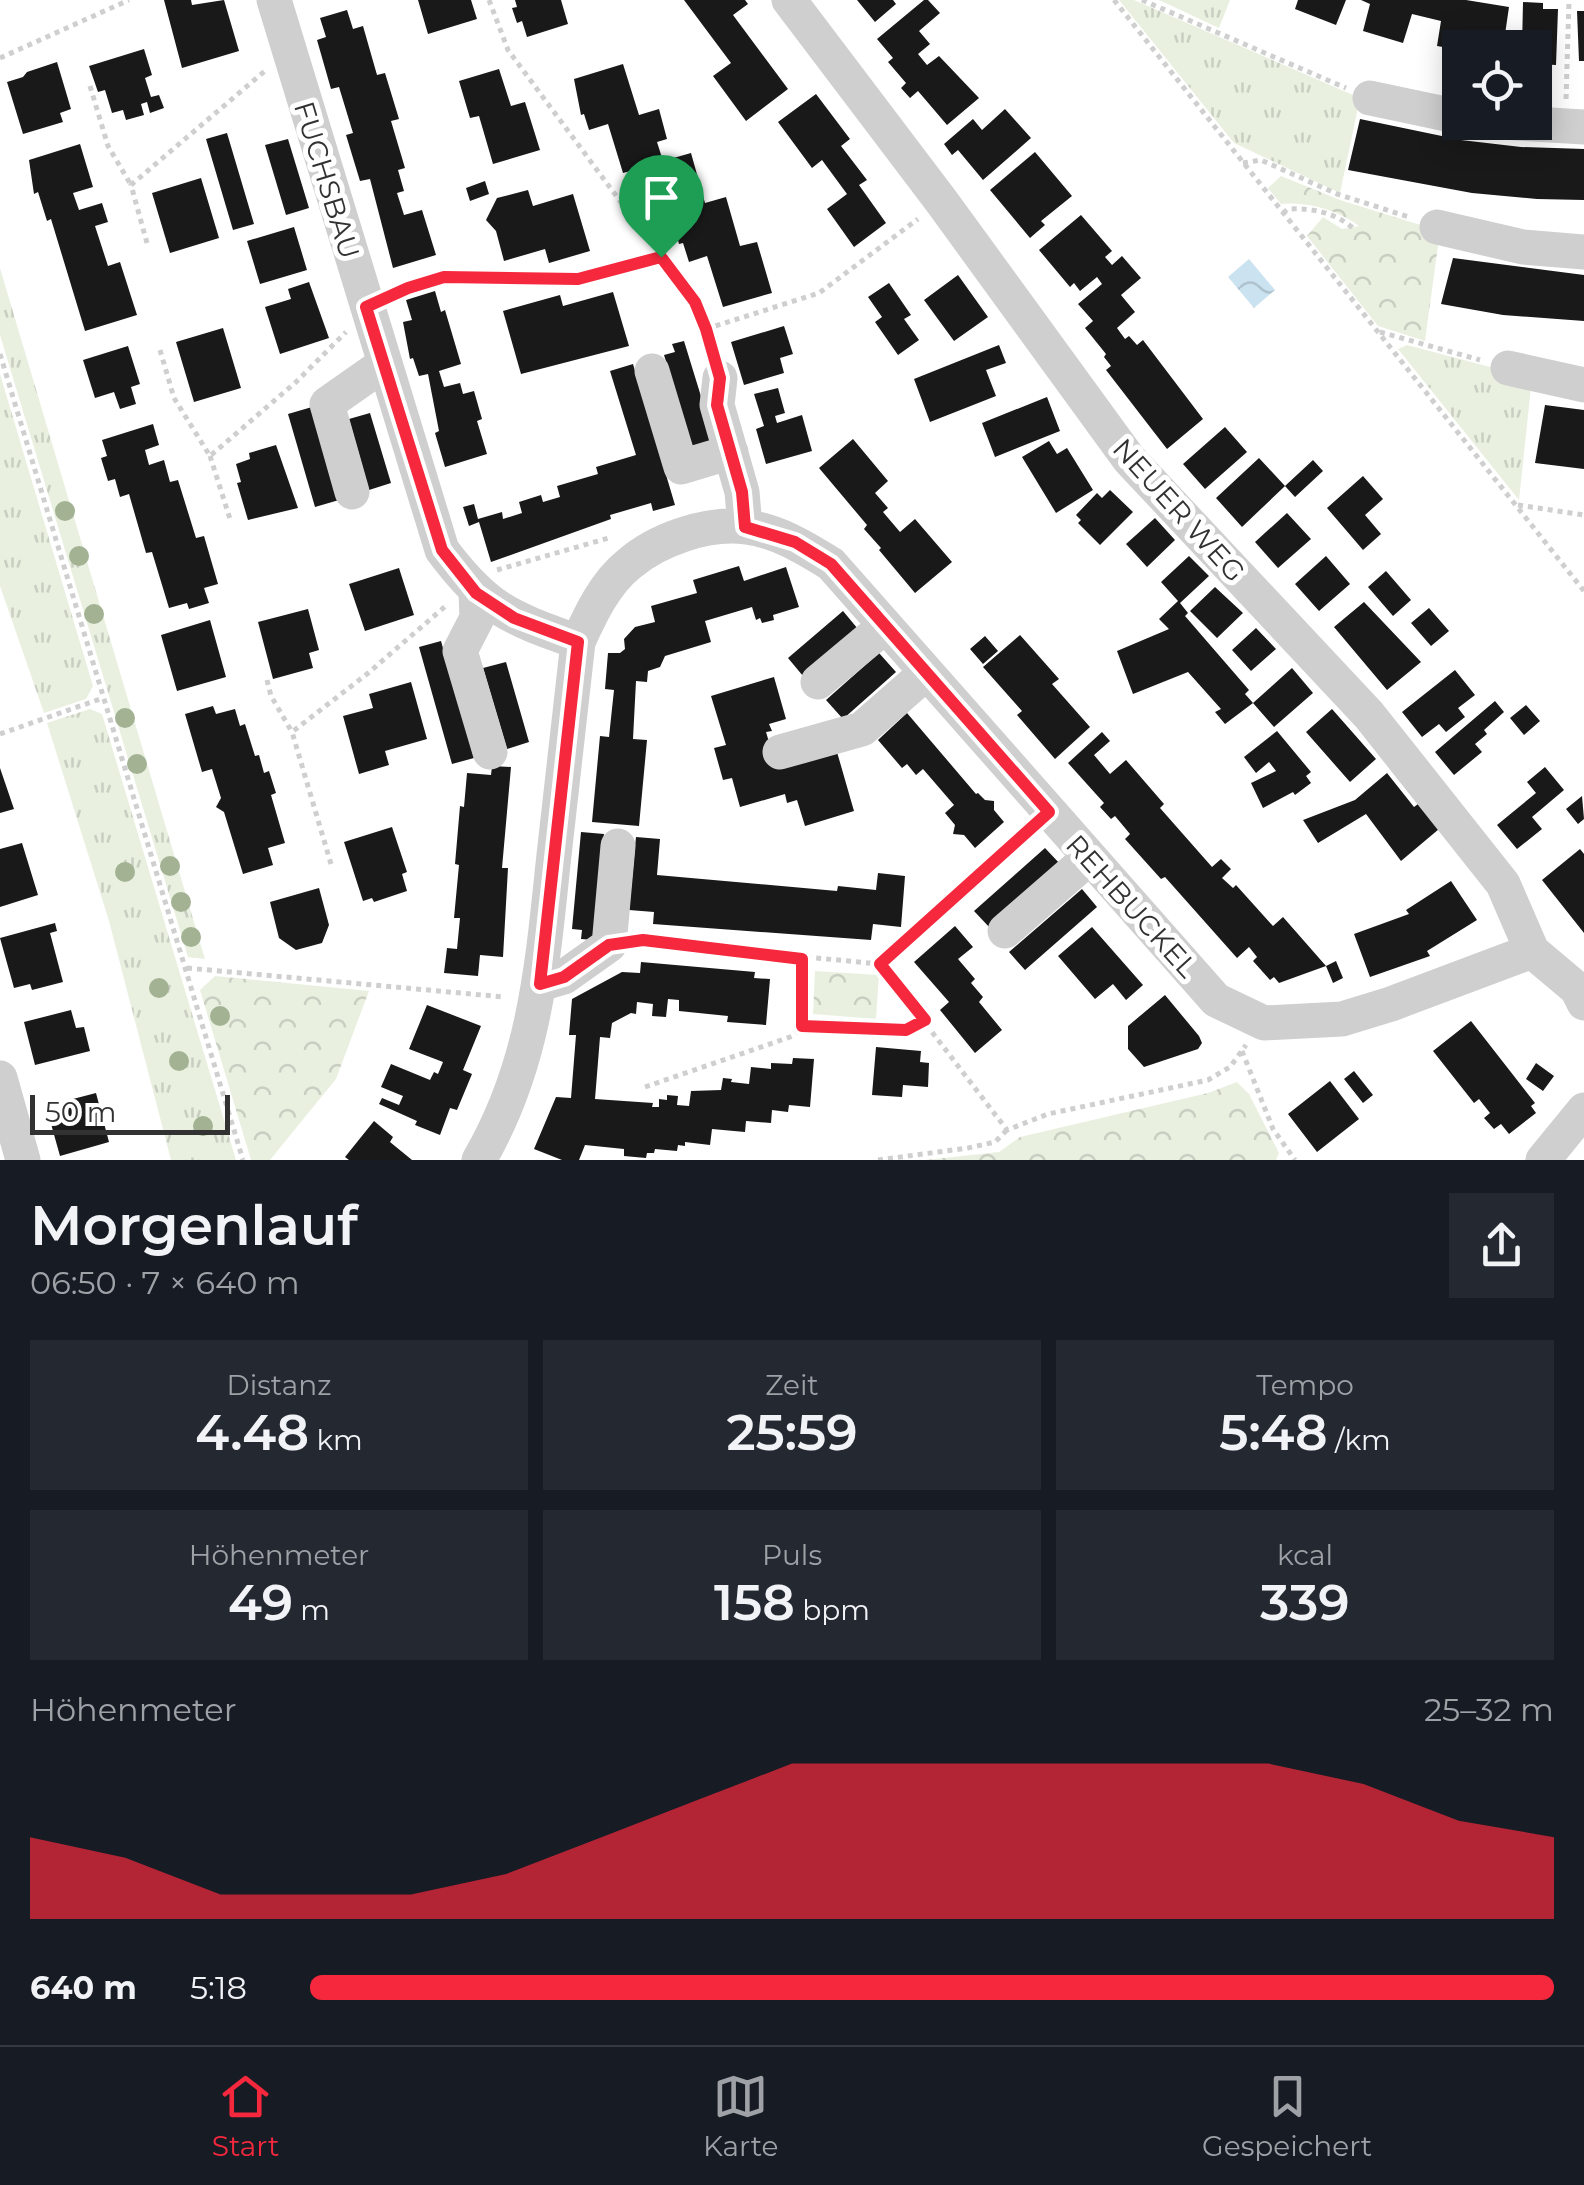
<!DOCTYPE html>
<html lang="de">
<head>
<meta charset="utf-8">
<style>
  body { margin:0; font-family:Montserrat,sans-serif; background:#242831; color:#f1f3f6; height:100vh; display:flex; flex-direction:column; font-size:38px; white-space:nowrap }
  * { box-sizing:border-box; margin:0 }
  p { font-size:32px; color:#9ea1a6 }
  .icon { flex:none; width:55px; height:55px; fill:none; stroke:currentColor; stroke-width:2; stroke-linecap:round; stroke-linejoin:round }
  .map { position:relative; height:1160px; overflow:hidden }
  .panel { display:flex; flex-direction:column; background:#171b24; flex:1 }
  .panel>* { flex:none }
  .controls { position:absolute; left:1442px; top:30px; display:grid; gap:20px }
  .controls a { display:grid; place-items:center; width:110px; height:110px; border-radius:0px; background:#171b24; box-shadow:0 5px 25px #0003; font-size:50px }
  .scale { position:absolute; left:30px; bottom:25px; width:200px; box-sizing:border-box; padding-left:10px; border:5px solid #323232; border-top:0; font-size:28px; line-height:35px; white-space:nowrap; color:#323232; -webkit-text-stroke:8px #fff; paint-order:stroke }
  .pin { position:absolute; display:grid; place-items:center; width:85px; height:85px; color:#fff; margin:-102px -42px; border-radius:50% 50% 50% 0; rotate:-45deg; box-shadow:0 0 10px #0007 }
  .pin .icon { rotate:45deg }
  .round { display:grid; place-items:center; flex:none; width:105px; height:105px; border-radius:0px; background:#242831 }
  .headline { display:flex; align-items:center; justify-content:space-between; height:170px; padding:0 30px }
  h1 { font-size:55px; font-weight:600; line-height:75px }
  .figures { display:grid; grid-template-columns:repeat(3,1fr); gap:15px; height:170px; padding:10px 30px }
  .figures div { display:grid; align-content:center; border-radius:0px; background:#242831; text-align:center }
  .figures b { font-size:50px; font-weight:600 }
  .figures small { font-size:28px; font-weight:400 }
  .figures p { font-size:28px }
  .chart { height:280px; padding:20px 30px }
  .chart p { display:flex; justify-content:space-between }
  .chart svg { width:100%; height:180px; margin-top:10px; fill:#f5283d; opacity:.7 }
  ul { padding:0 30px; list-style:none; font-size:32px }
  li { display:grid; grid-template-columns:160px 120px 1fr; align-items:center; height:75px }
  li i { height:25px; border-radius:12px; background:#f5283d }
  .dock { display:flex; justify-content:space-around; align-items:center; height:140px; border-top:2px solid #363941; background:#171b24; font-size:28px; color:#9ea1a6 }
  .dock a { display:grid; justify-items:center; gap:5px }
  .dock .active { color:#f5283d }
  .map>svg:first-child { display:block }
  .grass { fill:url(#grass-tufts) }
  .forest { fill:url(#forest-crowns) }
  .water { fill:url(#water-waves) }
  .building { fill:#191919 }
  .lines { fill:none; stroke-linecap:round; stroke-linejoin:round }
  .path { stroke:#cfcfcf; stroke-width:5; stroke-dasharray:5 5; stroke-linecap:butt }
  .minor { stroke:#cfcfcf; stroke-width:35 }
  .tree { fill:#a2b293 }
  .route-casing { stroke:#fff; stroke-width:20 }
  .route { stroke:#f5283d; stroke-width:12 }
  .labels { text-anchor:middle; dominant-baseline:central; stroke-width:10; stroke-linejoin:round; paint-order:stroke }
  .street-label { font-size:28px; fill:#323232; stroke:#fff }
</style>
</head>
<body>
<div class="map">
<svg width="1584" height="1160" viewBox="0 0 1584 1160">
  <defs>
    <pattern id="grass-tufts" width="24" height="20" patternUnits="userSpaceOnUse" patternTransform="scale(2.5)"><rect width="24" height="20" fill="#e9f0e0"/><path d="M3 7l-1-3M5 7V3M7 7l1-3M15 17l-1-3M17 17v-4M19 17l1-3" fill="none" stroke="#c8cec1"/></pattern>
    <pattern id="forest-crowns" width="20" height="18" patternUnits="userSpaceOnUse" patternTransform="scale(2.5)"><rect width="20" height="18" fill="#e9f0e0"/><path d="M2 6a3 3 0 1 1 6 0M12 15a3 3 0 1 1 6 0" fill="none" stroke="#c8cec1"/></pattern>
    <pattern id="water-waves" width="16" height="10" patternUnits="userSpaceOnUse" patternTransform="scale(2.5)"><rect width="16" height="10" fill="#cbe3f0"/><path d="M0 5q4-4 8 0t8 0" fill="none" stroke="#afc3ce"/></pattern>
  </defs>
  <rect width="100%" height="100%" fill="#fff"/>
  <path class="grass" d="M1119 0H1134L1360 98 1340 193 1234 143Z
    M1159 0H1230L1219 28Z
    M0 268 205 959 188 957 0 335Z
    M1407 345 1532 378 1519 500 1398 349Z
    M0 374 93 686 86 699 44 713 0 586Z
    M90 709 102 714 236 1160H171L109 921 47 723Z"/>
  <path class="forest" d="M1281 176 1340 200 1440 231 1425 341 1378 326 1307 236 1323 217 1342 229 1359 226C1338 210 1307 201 1281 204L1268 188Z
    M815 971 879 975 876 1019 813 1014Z
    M215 976 369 991 336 1079 270 1160H251L200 990Z
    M1237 1082 1249 1094 1279 1153 1276 1160H925L999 1152 1020 1137 1208 1093Z"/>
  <path class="water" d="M1249 259 1275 290 1254 308 1228 277Z"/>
  <path class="building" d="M164 0H191L192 5 224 0 239 51 182 68Z
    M418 0H471L477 19 428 34Z
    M515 0H561L568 24 527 37 522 21 517 23 512 8 517 7Z
    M684 0H745L748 4 733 15 788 89 746 121 713 76 731 63Z
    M857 0H893L896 4 875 22Z
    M924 0H928L940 13 919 31 930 44 918 54 927 65 939 56 979 98 947 125 918 91 910 98 901 88 906 83 888 62 893 58 877 39Z
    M1298 0H1346L1336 25 1295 9Z
    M1361 0H1466L1509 7 1503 48 1460 50 1437 46 1441 21 1412 14 1403 43 1363 31 1370 4Z
    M1523 2 1543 3V9H1558L1556 65 1535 64V48H1522Z
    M347 10 353 29 363 26 377 75 385 73 399 119 391 121 405 168 398 170 404 191 397 193 404 215 422 210 436 255 393 268 370 179 360 181 346 135 353 133 339 87 331 89 317 40 326 37 320 18Z
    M1577 11H1584V61H1579Z
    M144 49 152 75 145 78 151 97 159 95 164 108 150 113 147 102 141 104 144 115 126 120 123 110 112 113 105 90 98 92 89 66Z
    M57 62 71 109 60 113 63 122 23 134 7 82 23 77 27 72Z
    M623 64 639 115 659 109 667 139 657 142 663 161 691 153 705 203 726 197 740 246 757 242 772 293 723 307 707 256 689 262 683 243 679 244 676 233 680 231 675 212 657 217 649 190 646 191 642 179 645 178 642 168 623 173 608 124 589 130 584 114 581 115 574 79Z
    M499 69 511 106 525 102 540 150 493 164 479 116 470 118 459 81Z
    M816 94 850 139 841 146 867 180 859 185 886 223 854 247 827 209 847 194 822 160 812 168 778 122Z
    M1005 109 1031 138 983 180 958 150 952 155 944 144 973 119 982 130Z
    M1360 119 1461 140 1521 147 1584 149V200L1537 199 1472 193 1348 170Z
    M227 133 254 224 233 230 206 139Z
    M288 139 309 208 286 215 265 145Z
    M80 144 93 187 73 193 79 210 102 203 108 222 95 226 108 266 120 262 137 315 85 331 51 219 47 221 38 192 34 194 29 160Z
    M1035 152 1072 196 1041 221 1045 225 1030 238 990 190Z
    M201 178 219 238 170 253 152 193Z
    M485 181 489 194 470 201 466 188Z
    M528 190 533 206 573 194 590 251 549 263 545 249 504 261 496 231 486 220 497 198Z
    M1081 215 1112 251 1105 257 1112 265 1122 256 1141 278 1121 295 1135 312 1117 328 1125 339 1129 336 1137 345 1143 340 1203 419 1167 449 1106 370 1111 366 1104 357 1106 354 1085 328 1093 321 1078 304 1102 284 1097 277 1080 291 1074 283 1070 287 1039 250Z
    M294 227 307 270 260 284 247 241Z
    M1453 258 1584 275V321L1503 315 1441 304Z
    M958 275 988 317 954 341 924 300Z
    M309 282 329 338 280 354 265 307 291 299 288 289Z
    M889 283 911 315 904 319 919 340 898 355 875 322 882 317 868 297Z
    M435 291 441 312 445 310 461 364 439 371 444 387 460 383 463 394 474 391 482 419 477 421 487 454 445 467 435 433 439 431 428 374 419 376 413 358 410 359 403 322 412 320 406 300Z
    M613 292 629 346 521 374 503 311 560 295 563 306Z
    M784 326 793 354 780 358 784 373 744 385 731 342Z
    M223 328 241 388 194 402 176 342Z
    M684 341 715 442 693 449 664 355 675 352 672 344Z
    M999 345 1006 363 986 370 996 396 930 422 914 379Z
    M128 346 140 384 131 387 136 404 120 409 114 392 95 398 83 360Z
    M633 364 675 505 653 511 651 503 610 515 611 519 491 562 479 522 469 526 463 507 474 504 478 519 502 512 503 519 522 513 519 502 541 495 543 502 560 497 557 486 598 474 596 467 636 455 610 371Z
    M778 388 785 413 775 416 777 423 802 415 812 451 766 464 756 429 764 426 754 394Z
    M1047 397 1060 431 995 457 982 423Z
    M1545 405 1584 410V469L1535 463Z
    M312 407 339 500 315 507 288 414Z
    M370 413 391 483 369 490 349 419Z
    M153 424 159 445 145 450 149 465 164 460 170 482 178 480 196 538 204 536 218 584 204 588 209 603 189 609 187 603 169 608 152 552 146 553 129 494 120 497 115 479 108 481 101 458 107 456 102 440Z
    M1225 427 1247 452 1205 489 1183 464Z
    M853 439 888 481 875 493 888 508 883 512 900 532 915 519 952 562 915 593 879 550 881 548 864 529 867 525 819 468Z
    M1049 441 1057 454 1067 448 1093 490 1056 513 1022 457Z
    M276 445 298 508 248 520 237 483 241 482 236 464 250 459 249 453Z
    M1259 458 1285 486 1242 527 1216 498Z
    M1313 460 1323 471 1295 497 1285 486Z
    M1363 476 1383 499 1365 515 1381 534 1363 550 1327 508Z
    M1110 490 1133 512 1100 545 1078 523 1081 520 1076 515 1097 493 1102 498Z
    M1287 513 1311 539 1278 568 1255 542Z
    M1155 518 1175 540 1147 567 1126 544Z
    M1189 556 1209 576 1180 603 1188 613 1185 616 1249 690 1245 694 1253 703 1225 724 1215 712 1221 709 1188 672 1133 694 1117 651 1169 629 1159 619 1178 601 1161 582Z
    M1326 556 1350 584 1319 611 1295 584Z
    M739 566 744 581 786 567 799 607 773 615 774 620 762 623 760 618 756 620 752 607 705 621 711 642 665 656 660 667 648 671 647 682 636 681 633 739 647 740 639 826 592 822 600 736 609 737 614 690 605 689 608 653H620L625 649 624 639 635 627 655 622 651 606 697 593 693 580Z
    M399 568 414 615 365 631 349 584Z
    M1386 571 1411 600 1393 616 1368 587Z
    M1215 587 1243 613 1217 638 1190 611Z
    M1364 602 1421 662 1387 690 1334 627Z
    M1429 608 1449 631 1431 646 1411 623Z
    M308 609 319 650 309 653 313 668 273 679 258 622Z
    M843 611 858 629 803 676 788 658Z
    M210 620 226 677 177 691 161 635Z
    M1256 628 1276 649 1251 671 1232 650Z
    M1020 635 1059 679 1052 684 1090 727 1055 759 1017 715 1022 711 983 667Z
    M985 636 998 651 983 664 970 649Z
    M441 641 474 758 452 764 419 647Z
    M879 653 896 672 843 719 826 700Z
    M506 662 529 742 507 749 483 668Z
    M1292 668 1313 693 1274 727 1253 703Z
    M1455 670 1475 695 1458 708 1465 717 1446 732 1439 724 1422 737 1402 712Z
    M774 677 786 719 769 724 772 731 766 732 777 769 837 752 854 811 805 826 797 800 787 803 785 794 740 807 732 778 723 780 714 748 726 745 711 696Z
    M411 682 427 739 385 751 389 765 359 774 343 716 373 708 369 694Z
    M1495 701 1504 712 1484 730 1487 734 1475 744 1482 752 1454 775 1435 752Z
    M1526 705 1540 721 1524 735 1510 718Z
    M213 706 216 714 235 709 240 726 245 724 255 756 259 755 264 773 269 771 276 793 271 795 285 843 268 848 273 865 243 874 224 812 216 807 221 798 212 769 202 772 185 714Z
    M1332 709 1376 759 1350 782 1306 732Z
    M907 713 976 794 978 793 985 800 994 801V810L1004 822 975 848 964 835 953 834 955 825 945 813 954 805 923 769 916 775 907 764 902 768 878 740Z
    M1277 731 1311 772 1306 776 1311 783 1295 795 1293 792 1263 808 1251 783 1276 771 1269 762 1256 773 1244 757Z
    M1102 732 1110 741 1094 755 1110 774 1126 760 1164 804 1160 808 1212 867 1221 859 1231 869 1222 878 1233 888 1236 885 1273 926 1283 917 1326 966 1279 983 1274 977 1270 980 1253 961 1257 957 1249 947 1237 958 1165 877 1161 879 1125 839 1130 834 1115 816 1111 819 1100 807 1104 803 1068 763Z
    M492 766 511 767 502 868H508L503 957 480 955 478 976 444 973 447 948 457 949 460 918H454L459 865 455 864 460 806 464 807 467 773 491 775Z
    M1545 767 1564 790 1532 817 1542 829 1517 849 1497 825 1536 793 1527 782Z
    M0 768 14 809 0 813Z
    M1387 773 1414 807 1418 804 1439 829 1401 861 1366 814 1318 843 1303 820 1355 800Z
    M1582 796 1584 819 1578 824 1566 809Z
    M392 827 407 872 402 874 407 891 374 902 372 898 363 901 344 842Z
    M581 832 604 834 594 940 581 939 582 930 572 929Z
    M636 837 660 839 657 875 837 891 838 886 876 890 878 873 905 876 901 927 873 924 871 940 653 924 654 912 629 910Z
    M22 843 38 895 0 907V849Z
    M1045 848 1061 865 990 928 974 911Z
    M1580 849 1584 854V933L1542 880Z
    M1451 881 1477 920 1427 951 1430 956 1370 977 1354 934 1409 914 1406 910Z
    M319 888 329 925 322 943 296 950 279 938 270 902Z
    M1082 889 1097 907 1025 970 1009 952Z
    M55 923 57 931 50 933 63 982 32 990 30 984 14 988 0 938Z
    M955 926 973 947 958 959 975 979 971 983 983 997 979 1002 1002 1030 975 1053 940 1010 949 1002 914 962Z
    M1092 927 1143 985 1126 1000 1113 984 1095 999 1058 956Z
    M1336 961 1343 978 1333 983 1326 966Z
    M641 962 755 972 754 978 770 979 766 1025 727 1022 728 1016 679 1011V1000L668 999 666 1017 652 1016 653 1004 637 1002 636 1014 631 1013 612 1023 610 1038 600 1037 595 1099 653 1103 652 1107H659V1099L667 1100V1095L678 1096 677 1105 689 1106 691 1091 721 1090 723 1078 732 1079 731 1082 749 1084 751 1067 771 1069V1063L792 1064 793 1058 814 1059 810 1107 789 1105 788 1112 772 1110 771 1123 746 1121 745 1132 712 1129 710 1145 685 1142V1146L678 1145 677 1151 655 1149 654 1153H647L646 1158 624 1156V1149L585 1145 579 1160H562L534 1149 556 1097 571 1098 576 1035H569L572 999 622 972 640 973Z
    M1165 995 1199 1036 1202 1043 1198 1049 1144 1067 1128 1049V1026Z
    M427 1005 481 1026 463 1070 472 1074 457 1110 450 1108 440 1135 415 1125 417 1121 379 1104 382 1098 399 1105 403 1096 381 1087 391 1064 430 1080 434 1072 438 1074 443 1062 409 1049Z
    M71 1010 76 1028 84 1027 90 1051 35 1065 24 1022Z
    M1471 1021 1535 1103 1531 1106 1536 1113 1509 1134 1501 1124 1494 1129 1484 1118 1490 1113 1479 1099 1474 1103 1433 1051Z
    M876 1047 921 1051 920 1062 929 1063 928 1087 903 1085 902 1097 872 1095Z
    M1536 1063 1554 1076 1543 1091 1526 1079Z
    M1354 1071 1373 1095 1363 1103 1344 1079Z
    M1330 1081 1359 1119 1317 1152 1288 1114Z
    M96 1093 109 1142 60 1156 46 1106Z
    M374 1121 393 1137 390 1142 412 1160H349L345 1157Z"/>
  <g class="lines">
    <path class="path" d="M489 0 508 50 695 302 712 351
      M1114 0 1584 591
      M1142 0 1346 88
      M0 58 129 0
      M90 86 108 146 131 185
      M1566 99 1569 0
      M1243 163 1261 160 1337 194 1409 217
      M1283 213 1288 209C1312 208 1334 212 1353 228
      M147 243 131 185 266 70
      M392 295 444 277 578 279 661 257
      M706 329 819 293 918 219
      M1380 332 1480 360
      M160 350 174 398 210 456 296 382 346 332
      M0 354 243 1160
      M210 456 231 522
      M1518 505 1584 515
      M497 570 612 537
      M267 680 271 696 292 732
      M0 734 103 698
      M331 864 292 732 367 674 448 604
      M637 941 880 964 1007 1130 1048 1114 1208 1080 1230 1067 1246 1045
      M802 959V1026L906 1030 925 1020
      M880 964 1028 831
      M187 968 504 997
      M1242 1051 1273 1129 1295 1160
      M645 1087 793 1036 802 1026
      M878 1160 968 1148 995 1142 1007 1130"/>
    <path class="minor" d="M274 0 442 550C487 610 509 617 578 642
      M789 0 942 202 1129 459 1369 715 1503 884 1532 951 1577 989 1584 1003
      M1370 98 1460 117
      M1501 122 1584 127
      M1437 227 1523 247 1584 252
      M1508 368 1584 385
      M652 371 681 467 731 452
      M720 378 717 405 742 492 745 527
      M352 492 327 404 384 364
      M476 593 477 618 460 651 490 752
      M818 682 885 626
      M780 752 862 729 926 673
      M1005 931 1089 858
      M540 984 564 977 609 945 618 846
      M0 1078 23 1160
      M479 1160C534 1066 542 970 553 864 561 790 570 716 578 642 590 615 605 583 629 564 658 539 708 522 746 527 778 531 805 548 831 564L1216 1000 1264 1023 1342 1019 1391 1004 1532 951
      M1543 1160 1584 1110"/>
  </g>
  <g class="tree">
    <circle cx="65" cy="511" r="10"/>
    <circle cx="79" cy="556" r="10"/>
    <circle cx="94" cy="614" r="10"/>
    <circle cx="125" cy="718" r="10"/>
    <circle cx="137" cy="764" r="10"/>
    <circle cx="170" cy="866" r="10"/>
    <circle cx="125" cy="872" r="10"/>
    <circle cx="181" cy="902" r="10"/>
    <circle cx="191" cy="937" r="10"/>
    <circle cx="159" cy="988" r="10"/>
    <circle cx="220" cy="1016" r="10"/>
    <circle cx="179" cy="1061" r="10"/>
    <circle cx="203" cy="1126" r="10"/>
  </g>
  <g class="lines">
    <defs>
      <path id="route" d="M661 257 695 302 706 329 720 378 717 405 742 492 745 527 795 542 831 564 1049 812 880 964 925 1020 906 1030 802 1026V959L643 940 609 945 564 977 540 984 578 642 514 618 476 593 442 550 366 307 408 288 444 277 578 279Z"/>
    </defs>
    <use href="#route" class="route-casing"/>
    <use href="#route" class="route"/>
  </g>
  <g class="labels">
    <g class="street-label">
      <text transform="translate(327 180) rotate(73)">FUCHSBAU</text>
      <text transform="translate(1179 510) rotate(48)">NEUER WEG</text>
      <text transform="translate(1132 906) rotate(48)">REHBUCKEL</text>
    </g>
  </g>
</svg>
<div class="controls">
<a><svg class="icon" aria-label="locate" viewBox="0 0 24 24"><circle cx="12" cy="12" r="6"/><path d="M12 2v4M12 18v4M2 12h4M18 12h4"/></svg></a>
</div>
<div class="scale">50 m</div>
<div class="pin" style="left:661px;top:257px;background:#1e9e55"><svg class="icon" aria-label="arrive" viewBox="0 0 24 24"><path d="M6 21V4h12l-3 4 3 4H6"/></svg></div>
</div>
<section class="panel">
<div class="headline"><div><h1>Morgenlauf</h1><p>06:50 · 7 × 640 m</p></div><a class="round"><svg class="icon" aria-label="share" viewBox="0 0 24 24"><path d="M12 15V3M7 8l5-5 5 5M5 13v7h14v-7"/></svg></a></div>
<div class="figures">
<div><p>Distanz</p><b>4.48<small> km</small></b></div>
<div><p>Zeit</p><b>25:59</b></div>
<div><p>Tempo</p><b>5:48<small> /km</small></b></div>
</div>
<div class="figures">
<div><p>Höhenmeter</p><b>49<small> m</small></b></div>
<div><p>Puls</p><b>158<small> bpm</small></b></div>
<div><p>kcal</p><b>339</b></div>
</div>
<div class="chart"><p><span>Höhenmeter</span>25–32 m</p>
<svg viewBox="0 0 160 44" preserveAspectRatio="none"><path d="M0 44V24L10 29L20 38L30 38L40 38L50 33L60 24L70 15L80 6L90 6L100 6L110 6L120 6L130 6L140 11L150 20L160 24V44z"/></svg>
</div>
<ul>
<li><b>640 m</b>5:18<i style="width:100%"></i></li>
</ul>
</section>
<nav class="dock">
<a class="active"><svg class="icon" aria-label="home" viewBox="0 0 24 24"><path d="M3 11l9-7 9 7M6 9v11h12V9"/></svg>Start</a>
<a><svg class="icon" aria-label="map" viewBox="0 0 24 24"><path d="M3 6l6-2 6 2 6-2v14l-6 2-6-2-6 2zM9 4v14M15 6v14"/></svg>Karte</a>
<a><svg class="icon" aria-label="saved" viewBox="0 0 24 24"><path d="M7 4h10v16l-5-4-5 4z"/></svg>Gespeichert</a>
</nav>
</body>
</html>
